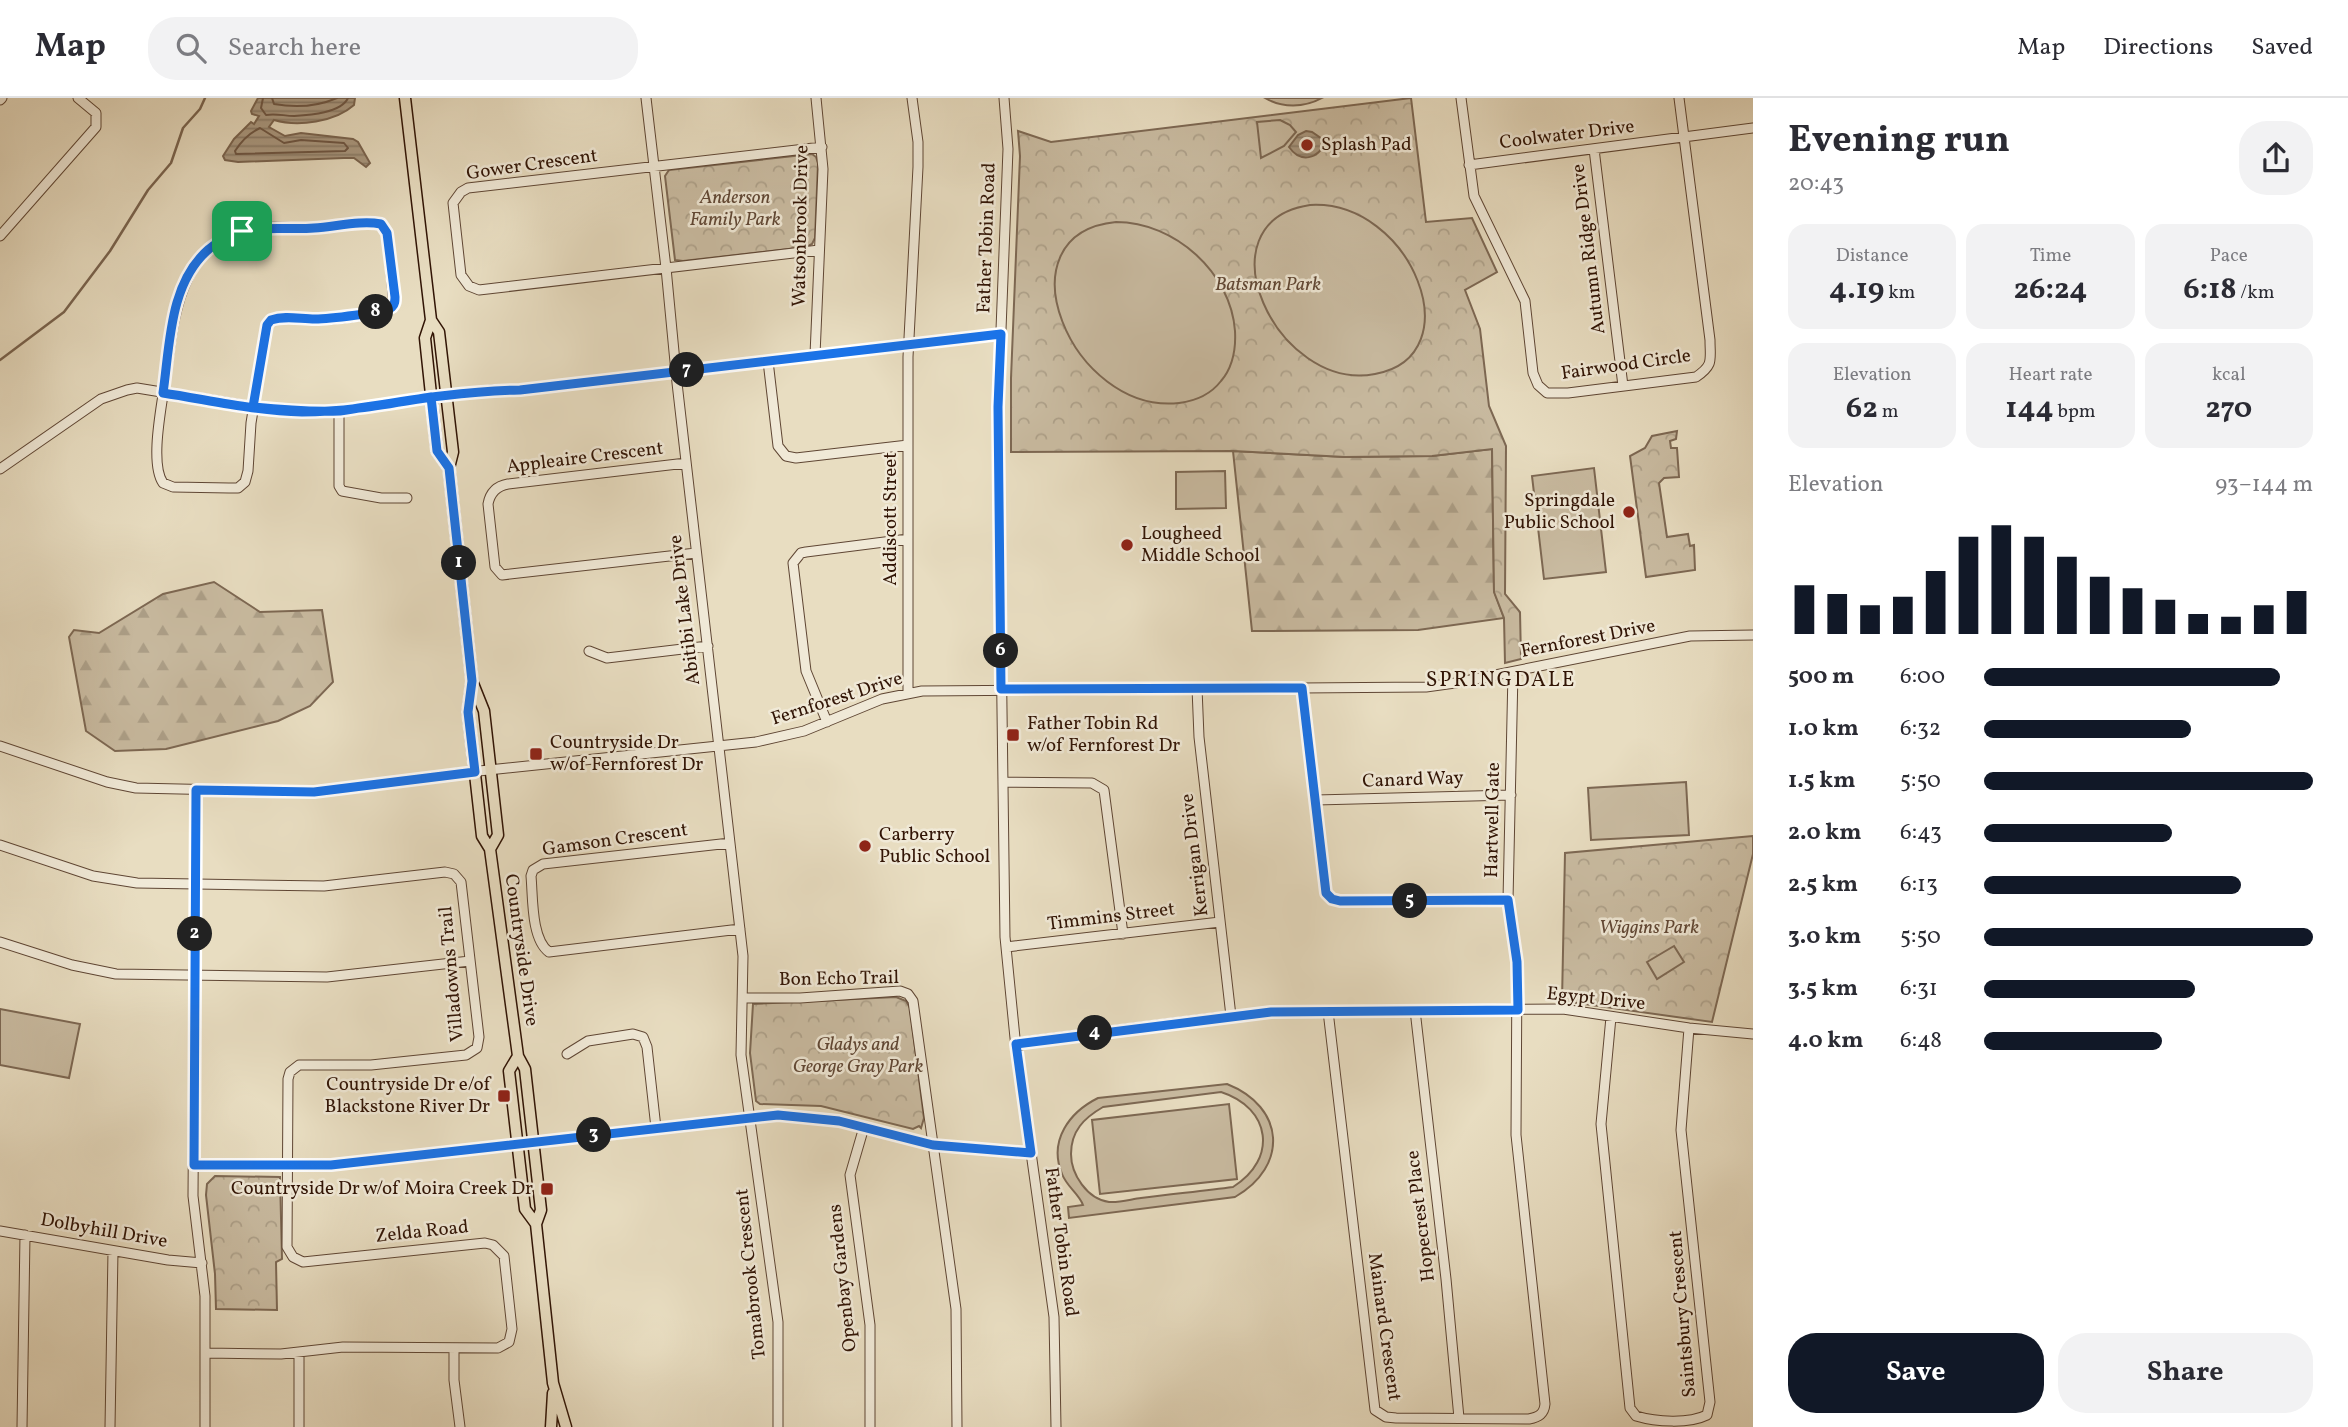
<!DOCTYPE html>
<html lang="en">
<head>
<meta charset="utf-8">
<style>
  body { margin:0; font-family:Vollkorn,serif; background:#f2f2f3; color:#2b2b33; height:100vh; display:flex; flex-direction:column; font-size:26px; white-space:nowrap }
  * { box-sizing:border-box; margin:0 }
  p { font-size:23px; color:#7c7c81 }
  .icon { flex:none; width:38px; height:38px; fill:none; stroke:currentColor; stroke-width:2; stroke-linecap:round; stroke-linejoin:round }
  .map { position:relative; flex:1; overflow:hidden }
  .side { display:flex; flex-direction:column; background:#fff; width:595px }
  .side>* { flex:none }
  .pin { position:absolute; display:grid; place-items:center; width:60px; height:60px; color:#fff; margin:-30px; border-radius:14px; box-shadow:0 4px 10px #0006 }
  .km { position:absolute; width:35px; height:35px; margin:-18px; border-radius:50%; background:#222; color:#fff; font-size:19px; line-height:35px; text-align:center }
  .round { display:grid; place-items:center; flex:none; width:74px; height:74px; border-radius:28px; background:#f2f2f3 }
  .headline { display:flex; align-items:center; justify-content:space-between; height:119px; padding:0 35px }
  h1 { font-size:38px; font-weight:700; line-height:52px }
  .stats { display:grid; grid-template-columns:repeat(3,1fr); gap:10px; height:119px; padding:7px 35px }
  .stats div { display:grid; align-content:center; border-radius:18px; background:#f2f2f3; text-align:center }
  .stats b { font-size:30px; font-weight:700 }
  .stats small { font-size:19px; font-weight:400 }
  .stats p { font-size:19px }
  .chart { height:196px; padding:14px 35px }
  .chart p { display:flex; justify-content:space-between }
  .chart svg { width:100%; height:126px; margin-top:7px; stroke:#111827; stroke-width:6 }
  .action { display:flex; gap:14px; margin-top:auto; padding:14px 35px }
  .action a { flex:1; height:80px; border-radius:28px; background:#111827; color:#fff; font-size:28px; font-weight:700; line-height:80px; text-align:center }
  .action a+a { background:#f2f2f3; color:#2b2b33 }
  ul { padding:0 35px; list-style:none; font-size:23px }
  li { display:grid; grid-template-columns:112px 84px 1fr; align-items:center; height:52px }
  li i { height:18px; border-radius:9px; background:#111827 }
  header { display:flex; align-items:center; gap:42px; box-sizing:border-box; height:98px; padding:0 35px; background:#fff; border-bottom:2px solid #e1e1e2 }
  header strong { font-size:33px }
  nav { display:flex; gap:38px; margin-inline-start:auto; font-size:24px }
  .search { width:490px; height:63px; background:#f2f2f3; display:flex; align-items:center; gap:18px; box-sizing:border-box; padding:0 24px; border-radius:28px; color:#7c7c81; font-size:26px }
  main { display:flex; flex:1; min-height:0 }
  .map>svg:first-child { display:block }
  .forest { fill:url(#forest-firs); stroke:#7d6853; stroke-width:2 }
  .park { fill:url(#park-crowns); stroke:#7d6853; stroke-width:2 }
  .pitch { fill:#c9bba1; stroke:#7d6853; stroke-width:2; fill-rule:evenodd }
  .water { fill:url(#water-rules); stroke:#7a644f; stroke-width:2 }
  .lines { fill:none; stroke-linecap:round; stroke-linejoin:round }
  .shore { stroke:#6e5643; stroke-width:2 }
  .stream { stroke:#7a644f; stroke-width:2.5 }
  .minor-casing { stroke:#5f4634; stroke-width:11 }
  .major-casing { stroke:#311405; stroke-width:13 }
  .minor { stroke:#f0e9d7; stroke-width:9 }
  .major { stroke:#e8ddc1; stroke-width:10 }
  .route-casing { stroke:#fff; stroke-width:14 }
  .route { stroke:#1a73e8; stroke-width:9 }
  .poi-dot { fill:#8f2418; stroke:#f0e9d7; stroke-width:2.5 }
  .labels { text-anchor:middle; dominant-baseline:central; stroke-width:5; stroke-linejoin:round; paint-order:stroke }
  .street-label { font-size:19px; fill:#311405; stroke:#f0e9d7 }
  .poi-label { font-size:19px; fill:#311405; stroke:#f0e9d7; text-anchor:start }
  .park-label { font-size:19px; font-style:italic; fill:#5f4634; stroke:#f0e9d7 }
  .neighbourhood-label { font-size:21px; letter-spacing:2px; fill:#311405; stroke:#f0e9d7 }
</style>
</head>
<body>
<header>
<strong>Map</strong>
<div class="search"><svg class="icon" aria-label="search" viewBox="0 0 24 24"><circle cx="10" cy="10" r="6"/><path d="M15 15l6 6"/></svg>Search here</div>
<nav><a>Map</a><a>Directions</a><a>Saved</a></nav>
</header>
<main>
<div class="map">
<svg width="1753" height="1329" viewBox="0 0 1753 1329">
  <defs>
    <pattern id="forest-firs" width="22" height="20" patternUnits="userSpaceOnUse" patternTransform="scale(1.75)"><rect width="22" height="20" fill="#c9bba1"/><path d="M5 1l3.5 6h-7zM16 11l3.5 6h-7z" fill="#ada089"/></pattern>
    <pattern id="park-crowns" width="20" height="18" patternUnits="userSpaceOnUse" patternTransform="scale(1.75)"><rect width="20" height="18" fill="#c9bba1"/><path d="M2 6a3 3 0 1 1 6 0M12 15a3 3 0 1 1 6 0" fill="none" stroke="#ada089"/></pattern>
    <pattern id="water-rules" width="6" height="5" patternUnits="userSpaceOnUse" patternTransform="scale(1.75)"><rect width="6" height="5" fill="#aa9981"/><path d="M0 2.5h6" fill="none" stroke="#8b7c68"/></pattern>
  </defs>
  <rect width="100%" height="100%" fill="#e8ddc1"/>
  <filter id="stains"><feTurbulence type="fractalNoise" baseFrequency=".00286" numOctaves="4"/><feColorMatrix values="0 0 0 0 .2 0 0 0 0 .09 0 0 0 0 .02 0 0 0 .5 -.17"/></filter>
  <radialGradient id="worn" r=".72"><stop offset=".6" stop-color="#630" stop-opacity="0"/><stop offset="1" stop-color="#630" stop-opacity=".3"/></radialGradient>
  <path class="forest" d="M1492 351 1494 493 1504 520 1418 532 1252 533 1233 353 1345 359 1432 358Z
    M214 484 260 514 322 512 333 584 310 608 278 623 166 651 115 653 86 633 69 539 74 532 99 535 163 496Z"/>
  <path class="park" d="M1411 0 1426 124 1472 120 1497 174 1465 192 1480 231 1489 308 1506 348 1505 496 1520 514 1521 561 1505 565 1504 520 1494 494 1492 351 1432 358 1345 359 1233 353 1011 354V280L1020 58 1018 33 1051 44Z
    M812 56 816 59 818 65 815 140 812 146 806 149 683 163 675 162 665 78 669 72Z
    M1677 333 1676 341 1670 343 1671 350H1677L1679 379 1664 380 1659 385 1667 439 1688 436 1690 448 1694 447 1695 472 1646 479 1630 358 1645 350 1652 338Z
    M1753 738V756L1712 924 1562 903 1565 755Z
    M896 899 906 903 910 910 924 1020 921 1030 919 1028 913 1031 821 1008 760 1006 756 1003 750 955 753 906Z
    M215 1078 280 1079 282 1161 276 1164 277 1212 216 1211 215 1176 206 1097 207 1086Z"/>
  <path class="pitch" d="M1265 0H1322C1304 10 1282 10 1265 0Z
    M1280 22 1290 27 1296 34 1284 48 1261 60 1257 24Z
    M1310 107C1411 101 1474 258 1375 276 1277 295 1197 124 1310 107Z
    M1116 124C1175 124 1231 175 1235 233 1236 251 1232 270 1221 283 1211 296 1195 303 1179 305 1072 317 996 136 1116 124Z
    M1594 370 1606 474 1544 481 1532 378Z
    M1225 373 1226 410 1176 411V374Z
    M1686 684 1689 737 1591 742 1588 690Z
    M1674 848 1684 864 1657 881 1647 864Z
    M0 911 80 926 69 980 0 967Z
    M1227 986C1285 1009 1289 1068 1235 1099L1069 1120 1068 1109 1083 1107C1079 1096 1067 1089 1062 1076 1048 1042 1070 1014 1098 1000ZM1221 994C1271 1010 1278 1061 1233 1089 1203 1093 1172 1096 1141 1100 1132 1101 1119 1105 1109 1104 1087 1101 1071 1076 1071 1056 1071 1033 1084 1020 1103 1009Z
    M1229 1006 1237 1081 1100 1096 1092 1022Z"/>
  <path class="water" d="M258 0H355L354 7C335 24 298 29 274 22L269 29 285 38 301 35 353 41 358 44 370 65 366 69 354 60H344L238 64 225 62 223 58 234 41 251 24 254 26 259 18 252 16 251 13Z
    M1306 33 1312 34 1325 43C1319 62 1300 65 1289 49L1298 37Z"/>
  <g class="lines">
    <path class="shore" d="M263 0 261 10 266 17C276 15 284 18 294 18 309 17 341 15 348 0
      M272 0 274 6C296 10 316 9 337 0
      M260 30 284 45 301 42 344 45 348 50 345 53 236 56 235 53C242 42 249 35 260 30Z"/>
    <path class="stream" d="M0 262 64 214 110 153 148 92 171 65 183 30 200 11 205 0"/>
    <defs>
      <path id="minor" d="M646 0 666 170 677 285 743 858 741 957 778 1224V1329
        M1004 0 1008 51 998 309 1005 839 1015 940 1054 1219 1056 1329
        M1461 0 1474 98 1525 203 1533 275 1538 287 1547 295H1568L1696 279C1714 267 1710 262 1710 242L1679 0
        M0 2 2 0
        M1594 51 1623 288
        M1469 67 1753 30
        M377 125 381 126 387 135 394 206C382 217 332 222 314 221 300 221 284 217 270 222L267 227 251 325 248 373 245 384 238 390H229L173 389 163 385C150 366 161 312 164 290 174 224 175 141 259 130 277 127 295 131 313 130 334 129 355 125 377 125Z
        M0 138 96 29V15L78 0
        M819 152 479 192 469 188 461 177 453 105 461 94 468 90 822 49
        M815 257 823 71 816 0
        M768 263 778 348 786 358 796 360 908 347
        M339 313V388L342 393 381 400H407
        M686 365 508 386C497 388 490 395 488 406L495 469 502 477 696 455
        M0 371 101 301 127 292 137 290 253 309 303 314 339 313 431 299 493 292H520L1001 236
        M589 553 607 560 708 548
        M1197 590 1199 639 1231 918
        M1302 590 1326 795 1332 801 1340 803 1508 802
        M908 595V259L918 69V44L912 0
        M827 624 806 573 793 465 801 455 806 454 908 441
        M0 648 107 684 136 690 314 694 460 675 756 644 804 633 882 601 922 593 1426 589 1455 585 1690 538 1753 537
        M1004 684 1092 685 1104 692 1123 836
        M196 692 193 1098 205 1198V1329
        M1316 702 1511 697
        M730 745 543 766 533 772 531 778C533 799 531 841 549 854L740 831
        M0 747 93 778 137 785 324 788 445 774 454 776 461 784 479 939 477 950 466 957 371 967H299L290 974 288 981 287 1149 293 1159 303 1164 485 1145 493 1147 504 1158 512 1231 509 1244 498 1250 343 1249 281 1256 205 1255
        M0 844 72 867 116 876 327 879 470 863
        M1006 849 1220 824
        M743 900H800L900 893 908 896 913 903 956 1211 957 1329
        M1415 912 1446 1181 1459 1320
        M1328 913 1375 1312 1386 1319 1396 1320 1529 1321C1539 1319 1544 1316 1545 1306L1516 1037 1517 864 1508 802 1513 574
        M1611 919 1601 1026 1630 1310 1636 1318C1656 1324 1689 1326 1707 1317L1710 1304 1681 1032 1689 930
        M1016 945 1231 918 1294 913 1563 911 1689 930 1753 936
        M567 956 588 943 633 936 643 939 647 949 656 1030
        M864 1029 850 1077 870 1227V1329
        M194 1067H331L778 1017 839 1023 933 1047 1031 1055
        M0 1133 168 1162 202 1165
        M454 1250V1282L460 1329
        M22 1329 25 1137
        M110 1329 113 1153
        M299 1329V1254"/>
      <path id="major" d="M405 0 431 222 425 240 437 353 449 370
        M431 222 439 234 453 354 449 370 472 583 484 613 498 737 490 751
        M472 583 468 614 482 738 490 751 518 958 525 971 541 1112 536 1126 553 1285 566 1329
        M518 958 509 973 525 1111 536 1126
        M551 1329 553 1295"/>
    </defs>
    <use href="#minor" class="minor-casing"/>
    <use href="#major" class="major-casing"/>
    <use href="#minor" class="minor"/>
    <use href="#major" class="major"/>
  </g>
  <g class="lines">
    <defs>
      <path id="route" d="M242 133C231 138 218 143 209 151 169 185 170 247 163 295 209 302 256 313 302 314 346 314 388 306 431 299L437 353 449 370 472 583 468 614 475 674 314 694 196 692 194 1067H331L778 1017 839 1023 933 1047 1031 1055 1016 946 1271 914 1518 912 1517 864 1508 802 1340 803 1332 801 1326 795 1302 590 1001 591 998 309 1001 236 520 292C459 293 399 304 340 313 310 314 282 312 253 309L267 227 271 222C285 217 300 221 315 221 326 221 385 215 392 209 395 206 395 203 395 199L387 135 381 126C360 122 335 129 314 130 290 132 267 128 242 133"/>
    </defs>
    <use href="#route" class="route-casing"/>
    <use href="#route" class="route"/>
  </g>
  <g class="poi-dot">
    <circle cx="1307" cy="47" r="7"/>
    <circle cx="1629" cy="414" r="7"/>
    <circle cx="1127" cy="447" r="7"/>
    <rect x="1006" y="630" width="14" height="14" rx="3.5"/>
    <rect x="529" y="649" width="14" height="14" rx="3.5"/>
    <circle cx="865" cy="748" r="7"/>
    <rect x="497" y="991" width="14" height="14" rx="3.5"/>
    <rect x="540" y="1084" width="14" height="14" rx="3.5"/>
  </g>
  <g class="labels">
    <g class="street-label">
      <text transform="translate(1567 37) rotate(-7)">Coolwater Drive</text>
      <text transform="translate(532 67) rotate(-8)">Gower Crescent</text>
      <text transform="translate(801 128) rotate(-89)">Watsonbrook Drive</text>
      <text transform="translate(987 140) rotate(-88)">Father Tobin Road</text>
      <text transform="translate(1589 151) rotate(-97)">Autumn Ridge Drive</text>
      <text transform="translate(1626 267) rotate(-8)">Fairwood Circle</text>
      <text transform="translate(585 360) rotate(-7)">Appleaire Crescent</text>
      <text transform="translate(891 421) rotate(-90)">Addiscott Street</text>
      <text transform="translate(685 512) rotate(-97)">Abitibi Lake Drive</text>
      <text transform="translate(1588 541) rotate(-11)">Fernforest Drive</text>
      <text transform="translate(837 601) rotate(-18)">Fernforest Drive</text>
      <text transform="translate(1413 682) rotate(-2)">Canard Way</text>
      <text transform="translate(1493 722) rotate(-89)">Hartwell Gate</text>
      <text transform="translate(615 742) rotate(-8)">Gamson Crescent</text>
      <text transform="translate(1195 757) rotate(-97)">Kerrigan Drive</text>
      <text transform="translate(1111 819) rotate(-7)">Timmins Street</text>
      <text transform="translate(521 852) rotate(82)">Countryside Drive</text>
      <text transform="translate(452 876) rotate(-95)">Villadowns Trail</text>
      <text transform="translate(839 881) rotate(-1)">Bon Echo Trail</text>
      <text transform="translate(1596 901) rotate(6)">Egypt Drive</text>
      <text transform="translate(1421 1118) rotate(-97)">Hopecrest Place</text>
      <text transform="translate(104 1133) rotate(10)">Dolbyhill Drive</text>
      <text transform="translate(422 1134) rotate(-6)">Zelda Road</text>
      <text transform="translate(1061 1144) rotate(82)">Father Tobin Road</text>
      <text transform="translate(751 1176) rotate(-96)">Tomabrook Crescent</text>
      <text transform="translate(843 1180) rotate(-96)">Openbay Gardens</text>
      <text transform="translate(1683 1216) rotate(-95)">Saintsbury Crescent</text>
      <text transform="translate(1384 1229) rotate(82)">Mainard Crescent</text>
    </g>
    <g class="poi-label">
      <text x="1321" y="47">Splash Pad</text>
      <text x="1615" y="403" text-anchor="end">Springdale<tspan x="1615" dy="22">Public School</tspan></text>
      <text x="1141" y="436">Lougheed<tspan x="1141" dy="22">Middle School</tspan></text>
      <text x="1027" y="626">Father Tobin Rd<tspan x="1027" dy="22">w/of Fernforest Dr</tspan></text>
      <text x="550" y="645">Countryside Dr<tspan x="550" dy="22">w/of Fernforest Dr</tspan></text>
      <text x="879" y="737">Carberry<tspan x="879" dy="22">Public School</tspan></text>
      <text x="490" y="987" text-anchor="end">Countryside Dr e/of<tspan x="490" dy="22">Blackstone River Dr</tspan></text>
      <text x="533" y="1091" text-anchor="end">Countryside Dr w/of Moira Creek Dr</text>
    </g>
    <g class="park-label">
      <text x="735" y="100">Anderson<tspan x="735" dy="22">Family Park</tspan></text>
      <text x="1268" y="187">Batsman Park</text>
      <text x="1649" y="830">Wiggins Park</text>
      <text x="858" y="947">Gladys and<tspan x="858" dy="22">George Gray Park</tspan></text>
    </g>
    <g class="neighbourhood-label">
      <text x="1501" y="582">SPRINGDALE</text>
    </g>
  </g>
  <rect width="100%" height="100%" filter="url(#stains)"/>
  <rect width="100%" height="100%" fill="url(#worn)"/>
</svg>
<div class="pin" style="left:242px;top:133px;background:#1e9e55"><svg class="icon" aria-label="arrive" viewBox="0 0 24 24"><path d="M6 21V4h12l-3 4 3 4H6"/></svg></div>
<b class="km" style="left:459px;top:465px">1</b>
<b class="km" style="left:195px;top:836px">2</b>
<b class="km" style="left:594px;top:1037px">3</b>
<b class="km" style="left:1095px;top:935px">4</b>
<b class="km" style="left:1410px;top:803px">5</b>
<b class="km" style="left:1001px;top:553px">6</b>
<b class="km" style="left:687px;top:272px">7</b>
<b class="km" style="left:376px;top:214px">8</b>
</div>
<section class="side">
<div class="headline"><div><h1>Evening run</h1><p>20:43</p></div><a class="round"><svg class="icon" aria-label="share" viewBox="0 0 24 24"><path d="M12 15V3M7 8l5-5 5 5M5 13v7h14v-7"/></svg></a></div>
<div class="stats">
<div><p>Distance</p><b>4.19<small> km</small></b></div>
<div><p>Time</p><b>26:24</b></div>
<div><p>Pace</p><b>6:18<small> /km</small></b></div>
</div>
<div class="stats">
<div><p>Elevation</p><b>62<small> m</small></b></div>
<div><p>Heart rate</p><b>144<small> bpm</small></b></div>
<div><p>kcal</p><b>270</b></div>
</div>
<div class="chart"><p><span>Elevation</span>93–144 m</p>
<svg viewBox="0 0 160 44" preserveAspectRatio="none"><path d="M5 44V27M15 44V30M25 44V34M35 44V31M45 44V22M55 44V10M65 44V6M75 44V10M85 44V17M95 44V24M105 44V28M115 44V32M125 44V37M135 44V38M145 44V34M155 44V29"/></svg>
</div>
<ul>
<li><b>500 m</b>6:00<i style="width:90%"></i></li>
<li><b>1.0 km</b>6:32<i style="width:63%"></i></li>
<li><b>1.5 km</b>5:50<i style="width:100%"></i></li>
<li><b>2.0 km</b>6:43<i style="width:57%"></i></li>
<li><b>2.5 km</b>6:13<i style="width:78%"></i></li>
<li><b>3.0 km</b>5:50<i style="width:100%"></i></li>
<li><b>3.5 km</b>6:31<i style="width:64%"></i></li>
<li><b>4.0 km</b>6:48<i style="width:54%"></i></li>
</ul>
<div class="action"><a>Save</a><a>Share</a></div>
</section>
</main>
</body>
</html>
